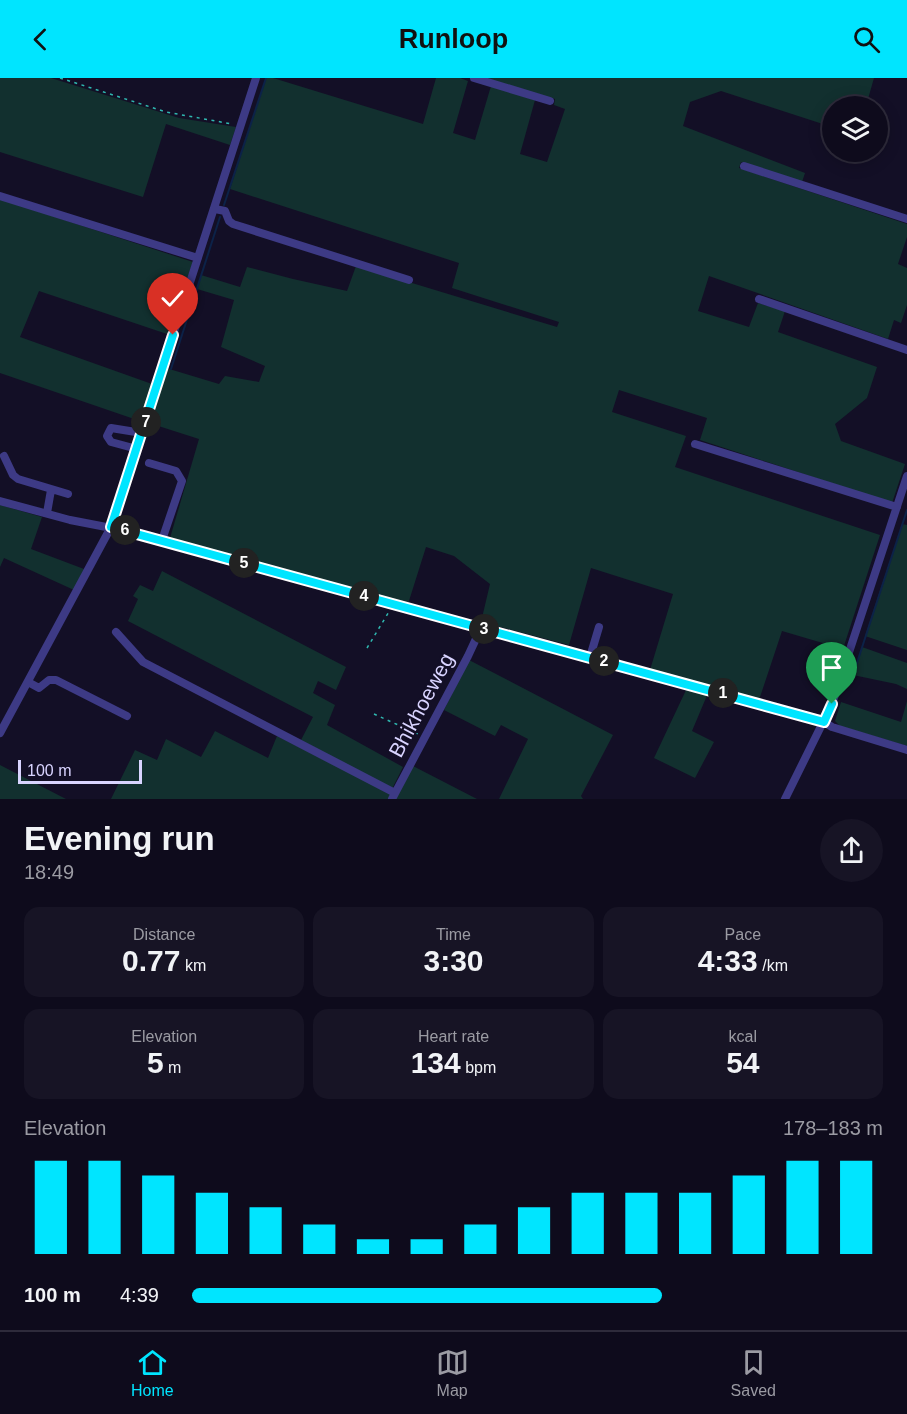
<!DOCTYPE html>
<html lang="en">
<head>
<meta charset="utf-8">
<style>
  body { margin:0; font-family:Helvetica,sans-serif; background:#171425; color:#f1f3f6; height:100vh; display:flex; flex-direction:column; font-size:22px; white-space:nowrap }
  * { box-sizing:border-box; margin:0 }
  p { font-size:20px; color:#9b9ba3 }
  .icon { flex:none; width:33px; height:33px; fill:none; stroke:currentColor; stroke-width:2; stroke-linecap:round; stroke-linejoin:round }
  .map { position:relative; height:721px; overflow:hidden }
  .drawer { display:flex; flex-direction:column; background:#0e0b1c; flex:1 }
  .drawer>* { flex:none }
  .fabs { position:absolute; left:822px; top:18px; display:grid; gap:12px }
  .fabs a { display:grid; place-items:center; width:66px; height:66px; border-radius:50%; background:#0e0b1c; box-shadow:0 3px 15px #0003,0 0 0 2px #2e2b3b; font-size:30px }
  .scale { position:absolute; left:18px; bottom:15px; width:124px; box-sizing:border-box; padding-left:6px; border:3px solid #d9d4ff; border-top:0; font-size:16px; line-height:21px; white-space:nowrap; color:#d9d4ff; -webkit-text-stroke:4px #130f26; paint-order:stroke }
  .pin { position:absolute; display:grid; place-items:center; width:51px; height:51px; color:#fff; margin:-62px -26px; border-radius:50% 50% 50% 0; rotate:-45deg; box-shadow:0 0 6px #0007 }
  .pin .icon { rotate:45deg }
  .km { position:absolute; width:30px; height:30px; margin:-15px; border-radius:50%; background:#222; color:#fff; font-size:16px; line-height:30px; text-align:center }
  .round { display:grid; place-items:center; flex:none; width:63px; height:63px; border-radius:32px; background:#171425 }
  .overview { display:flex; align-items:center; justify-content:space-between; height:102px; padding:0 24px }
  h1 { font-size:33px; font-weight:700; line-height:45px }
  .metrics { display:grid; grid-template-columns:repeat(3,1fr); gap:9px; height:102px; padding:6px 24px }
  .metrics div { display:grid; align-content:center; border-radius:15px; background:#171425; text-align:center }
  .metrics b { font-size:30px; font-weight:700 }
  .metrics small { font-size:16px; font-weight:400 }
  .metrics p { font-size:16px }
  .chart { height:168px; padding:12px 24px }
  .chart p { display:flex; justify-content:space-between }
  .chart svg { width:100%; height:108px; margin-top:6px; stroke:#00e5ff; stroke-width:6 }
  ul { padding:0 24px; list-style:none; font-size:20px }
  li { display:grid; grid-template-columns:96px 72px 1fr; align-items:center; height:45px }
  li i { height:15px; border-radius:8px; background:#00e5ff }
  header { display:flex; justify-content:space-between; align-items:center; height:78px; padding:0 24px; background:#00e5ff; color:#111; font-size:27px; font-weight:700 }
  .menu { display:flex; justify-content:space-around; align-items:center; height:84px; border-top:2px solid #2e2b3b; background:#0e0b1c; font-size:16px; color:#9b9ba3 }
  .menu a { display:grid; justify-items:center; gap:3px }
  .menu .on { color:#00e5ff }
  .map>svg:first-child { display:block }
  .green { fill:#12302f }
  .lines { fill:none; stroke-linecap:round; stroke-linejoin:round }
  .stream { stroke:#0c2248; stroke-width:2 }
  .path { stroke:#2fb8b0; stroke-width:1.5; stroke-dasharray:3 4.5; stroke-linecap:butt }
  .minor { stroke:#3d3a85; stroke-width:8 }
  .route-casing { stroke:#fff; stroke-width:12 }
  .route { stroke:#00e5ff; stroke-width:8 }
  .labels { text-anchor:middle; dominant-baseline:central; stroke-width:4.5; stroke-linejoin:round; paint-order:stroke }
  .street-label { font-size:21px; fill:#d9d4ff; stroke:#130f26 }
</style>
</head>
<body>
<header><svg class="icon" aria-label="back" viewBox="0 0 24 24"><path d="M15 5l-7 7 7 7"/></svg>Runloop<svg class="icon" aria-label="search" viewBox="0 0 24 24"><circle cx="10" cy="10" r="6"/><path d="M15 15l6 6"/></svg></header>
<div class="map">
<svg width="907" height="721" viewBox="0 0 907 721">
  <rect width="100%" height="100%" fill="#130f26"/>
  <path class="green" d="M0 0H51L179 40 236 49 230 67 166 46 143 119 0 74Z
    M266 0H273L423 46 436 0H460L468 3 453 55 475 62 491 8 535 22 520 76 547 84 565 31 554 27 555 21 485 0H874L866 28H832V49L721 13 690 24 683 48 805 95 802 104 741 84 739 90 907 146V159L898 186 907 190V227L901 245 894 242 888 261 709 198 698 233 749 249 758 225 785 233 778 254 877 289 867 320 835 346 841 363 905 386 892 425 700 362 707 340 619 312 612 334 686 358 675 389 880 457 843 571 782 553 759 622 650 592 673 516 591 490 569 567 481 544 490 506 454 478 426 469 408 526 170 460 199 361 149 345 166 290 219 306 225 298 259 304 265 288 221 269 234 222 197 211 201 197 240 209 247 189 293 201 347 213 356 188 557 249 559 244 452 210 459 185 230 111Z
    M0 121 193 184 167 256 39 213 20 259 152 306 140 343 0 295Z
    M0 427 42 439 31 471 84 491 74 512 4 480 0 489Z
    M902 446 907 447V572L865 558Z
    M162 493 346 589 336 612 318 603 313 615 335 627 327 647 403 689 392 711 301 662 313 639 128 543 138 521 133 518 140 507 153 513Z
    M862 569 907 585V611L896 606 853 597Z
    M469 582 613 657 581 718 583 721H499L528 661 501 647 495 658 444 632Z
    M687 610 708 615 692 653 714 664 695 700 654 680Z
    M907 623V668L840 648 835 643 841 624 901 644Z
    M215 653 268 680 277 658 391 716 388 721H111L135 672 157 682 166 661 201 679Z
    M0 687 66 721H0Z
    M413 688 477 721H395Z"/>
  <g class="lines">
    <path class="stream" d="M224 127 266 0
      M171 291 220 139
      M853 597 907 432"/>
    <path class="path" d="M60 0 166 34 232 46
      M367 570 390 532
      M374 636 418 656"/>
    <path class="minor" d="M474 0 550 23
      M744 88 907 141
      M0 118 198 180
      M215 131 225 133 229 143 233 146 409 202
      M759 221 907 272
      M695 366 897 429
      M137 371 111 364 107 358 111 350 142 355
      M4 378 13 397 18 401 68 416
      M149 385 176 393 182 403 162 462
      M0 423 70 442 127 453 764 626 824 644 832 649 907 672
      M47 435 51 412
      M116 554 143 584 395 715
      M590 579 599 549
      M28 604 39 610 49 602H56L127 638
      M0 655 111 449 256 0
      M392 721 468 578 481 550
      M785 721 832 626 907 398"/>
  </g>
  <g class="lines">
    <defs>
      <path id="route" d="M173 257 111 449 824 644 832 626"/>
    </defs>
    <use href="#route" class="route-casing"/>
    <use href="#route" class="route"/>
  </g>
  <g class="labels">
    <g class="street-label">
      <text transform="translate(421 627) rotate(-62)">Bhikhoeweg</text>
    </g>
  </g>
</svg>
<div class="fabs">
<a><svg class="icon" aria-label="layers" viewBox="0 0 24 24"><path d="M12 4l9 5-9 5-9-5zM3 14l9 5 9-5"/></svg></a>
</div>
<div class="scale">100 m</div>
<div class="pin" style="left:832px;top:626px;background:#1e9e55"><svg class="icon" aria-label="arrive" viewBox="0 0 24 24"><path d="M6 21V4h12l-3 4 3 4H6"/></svg></div>
<div class="pin" style="left:173px;top:257px;background:#d93025"><svg class="icon" aria-label="check" viewBox="0 0 24 24"><path d="M5 12l5 5 9-10"/></svg></div>
<b class="km" style="left:723px;top:615px">1</b>
<b class="km" style="left:604px;top:583px">2</b>
<b class="km" style="left:484px;top:551px">3</b>
<b class="km" style="left:364px;top:518px">4</b>
<b class="km" style="left:244px;top:485px">5</b>
<b class="km" style="left:125px;top:452px">6</b>
<b class="km" style="left:146px;top:344px">7</b>
</div>
<section class="drawer">
<div class="overview"><div><h1>Evening run</h1><p>18:49</p></div><a class="round"><svg class="icon" aria-label="share" viewBox="0 0 24 24"><path d="M12 15V3M7 8l5-5 5 5M5 13v7h14v-7"/></svg></a></div>
<div class="metrics">
<div><p>Distance</p><b>0.77<small> km</small></b></div>
<div><p>Time</p><b>3:30</b></div>
<div><p>Pace</p><b>4:33<small> /km</small></b></div>
</div>
<div class="metrics">
<div><p>Elevation</p><b>5<small> m</small></b></div>
<div><p>Heart rate</p><b>134<small> bpm</small></b></div>
<div><p>kcal</p><b>54</b></div>
</div>
<div class="chart"><p><span>Elevation</span>178–183 m</p>
<svg viewBox="0 0 160 44" preserveAspectRatio="none"><path d="M5 44V6M15 44V6M25 44V12M35 44V19M45 44V25M55 44V32M65 44V38M75 44V38M85 44V32M95 44V25M105 44V19M115 44V19M125 44V19M135 44V12M145 44V6M155 44V6"/></svg>
</div>
<ul>
<li><b>100 m</b>4:39<i style="width:68%"></i></li>
</ul>
</section>
<nav class="menu">
<a class="on"><svg class="icon" aria-label="home" viewBox="0 0 24 24"><path d="M3 11l9-7 9 7M6 9v11h12V9"/></svg>Home</a>
<a><svg class="icon" aria-label="map" viewBox="0 0 24 24"><path d="M3 6l6-2 6 2 6-2v14l-6 2-6-2-6 2zM9 4v14M15 6v14"/></svg>Map</a>
<a><svg class="icon" aria-label="saved" viewBox="0 0 24 24"><path d="M7 4h10v16l-5-4-5 4z"/></svg>Saved</a>
</nav>
</body>
</html>
